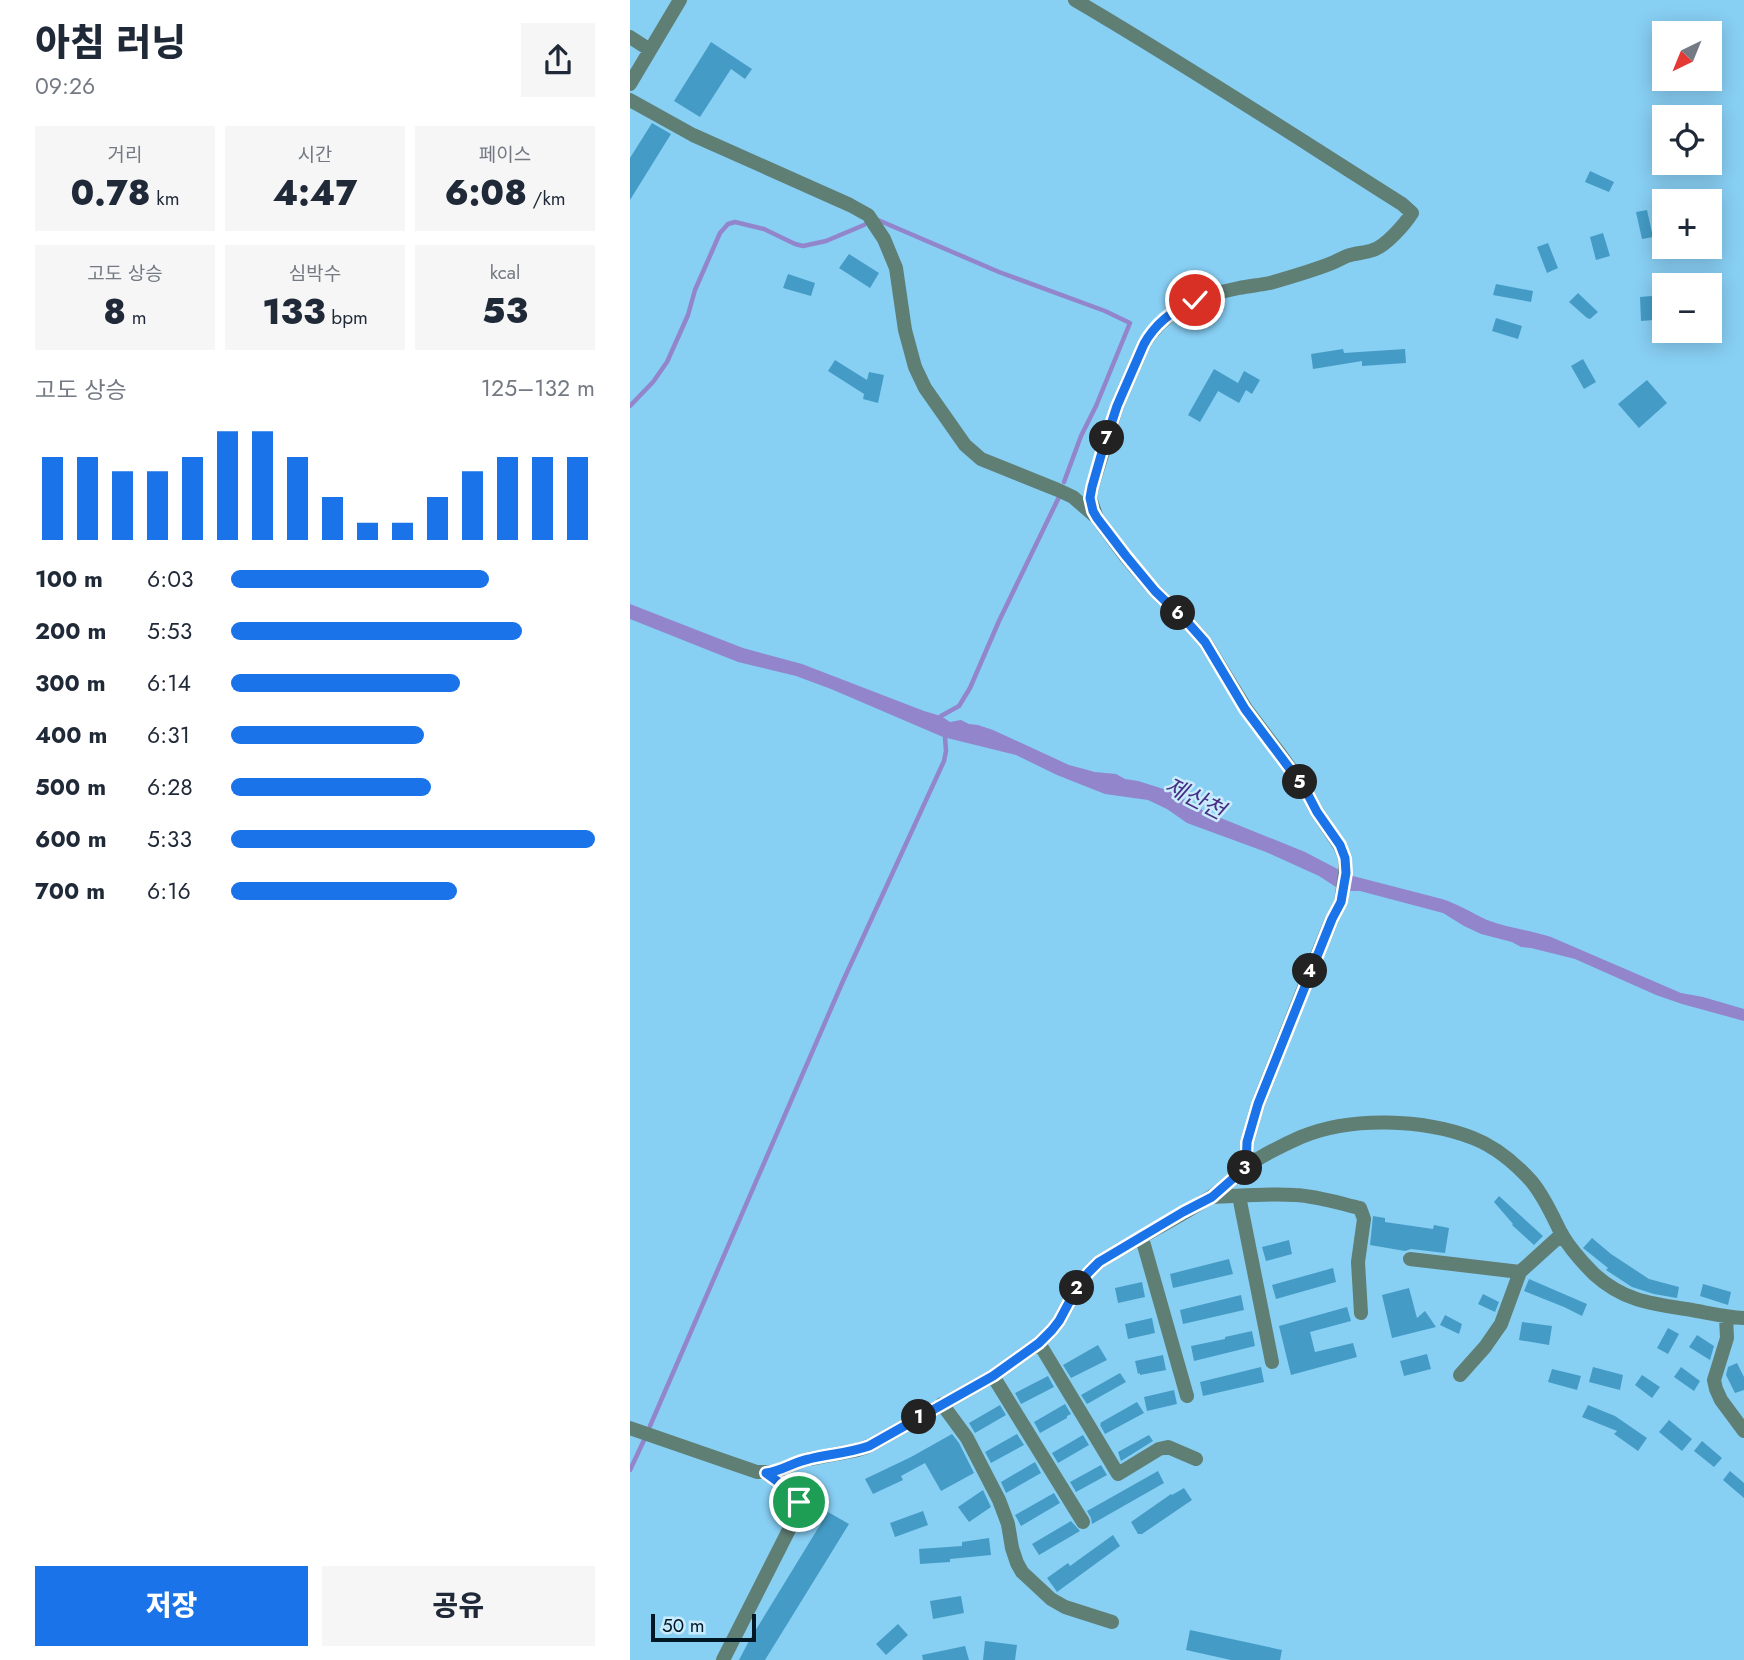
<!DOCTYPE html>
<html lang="ko">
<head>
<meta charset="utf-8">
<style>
  body { margin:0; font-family:Jost,"Noto Sans KR",sans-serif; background:#f6f6f7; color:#1f2937; height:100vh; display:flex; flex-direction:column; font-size:26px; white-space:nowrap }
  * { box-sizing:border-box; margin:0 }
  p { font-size:23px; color:#747a83 }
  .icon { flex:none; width:38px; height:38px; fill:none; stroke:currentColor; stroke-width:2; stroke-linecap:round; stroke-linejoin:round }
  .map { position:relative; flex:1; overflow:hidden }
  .sheet { display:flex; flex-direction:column; background:#fff; width:630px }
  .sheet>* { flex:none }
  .needle { width:46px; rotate:223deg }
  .tools { position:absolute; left:1022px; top:21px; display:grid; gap:14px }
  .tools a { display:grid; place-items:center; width:70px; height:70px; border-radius:0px; background:#fff; box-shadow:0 4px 18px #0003; font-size:35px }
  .scale { position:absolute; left:21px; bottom:18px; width:105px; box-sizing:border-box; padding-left:7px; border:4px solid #001724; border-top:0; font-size:19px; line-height:24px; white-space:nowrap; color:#001724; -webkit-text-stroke:5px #c9ebfe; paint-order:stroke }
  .pin { position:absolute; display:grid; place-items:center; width:60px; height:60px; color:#fff; margin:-30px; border:4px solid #fff; border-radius:50%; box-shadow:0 2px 7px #0007 }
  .km { position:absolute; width:35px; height:35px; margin:-18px; border-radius:50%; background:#222; color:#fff; font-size:19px; line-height:35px; text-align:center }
  .round { display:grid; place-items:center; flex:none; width:74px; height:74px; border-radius:0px; background:#f6f6f7 }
  .summary { display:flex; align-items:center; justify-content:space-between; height:119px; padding:0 35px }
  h1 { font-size:38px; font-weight:800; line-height:52px }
  .stats { display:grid; grid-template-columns:repeat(3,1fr); gap:10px; height:119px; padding:7px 35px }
  .stats div { display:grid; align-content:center; border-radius:0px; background:#f6f6f7; text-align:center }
  .stats b { font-size:35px; font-weight:800 }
  .stats small { font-size:19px; font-weight:400 }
  .stats p { font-size:19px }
  .chart { height:196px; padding:14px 35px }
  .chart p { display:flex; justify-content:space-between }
  .chart svg { width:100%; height:126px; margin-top:7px; stroke:#1a73e8; stroke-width:6 }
  .action { display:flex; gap:14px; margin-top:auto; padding:14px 35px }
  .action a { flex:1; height:80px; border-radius:0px; background:#1a73e8; color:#fff; font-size:28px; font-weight:800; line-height:80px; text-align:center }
  .action a+a { background:#f6f6f7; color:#1f2937 }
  ul { padding:0 35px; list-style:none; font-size:23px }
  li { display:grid; grid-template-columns:112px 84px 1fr; align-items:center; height:52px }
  li i { height:18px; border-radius:9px; background:#1a73e8 }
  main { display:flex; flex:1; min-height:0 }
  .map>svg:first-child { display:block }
  .water { fill:#9285cb }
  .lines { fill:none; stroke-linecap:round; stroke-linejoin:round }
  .stream { stroke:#9285cb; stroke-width:4.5 }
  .building { fill:#449cc6 }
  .minor { stroke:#5f7e74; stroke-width:14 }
  .route-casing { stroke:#fff; stroke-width:14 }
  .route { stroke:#1a73e8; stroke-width:9 }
  .labels { text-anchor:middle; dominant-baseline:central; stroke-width:5; stroke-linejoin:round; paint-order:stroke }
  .water-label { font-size:23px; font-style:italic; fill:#462e82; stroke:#c9ebfe }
</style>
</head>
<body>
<main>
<section class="sheet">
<div class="summary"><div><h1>아침 러닝</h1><p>09:26</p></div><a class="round"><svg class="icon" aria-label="share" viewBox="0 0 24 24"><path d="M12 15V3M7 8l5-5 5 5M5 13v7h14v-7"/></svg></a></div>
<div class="stats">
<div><p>거리</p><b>0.78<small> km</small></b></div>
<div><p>시간</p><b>4:47</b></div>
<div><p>페이스</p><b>6:08<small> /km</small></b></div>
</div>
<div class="stats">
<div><p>고도 상승</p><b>8<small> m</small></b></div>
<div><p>심박수</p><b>133<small> bpm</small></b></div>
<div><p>kcal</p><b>53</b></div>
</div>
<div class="chart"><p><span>고도 상승</span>125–132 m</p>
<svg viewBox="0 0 160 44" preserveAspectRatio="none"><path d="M5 44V15M15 44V15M25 44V20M35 44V20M45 44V15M55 44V6M65 44V6M75 44V15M85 44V29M95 44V38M105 44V38M115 44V29M125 44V20M135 44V15M145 44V15M155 44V15"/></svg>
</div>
<ul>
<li><b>100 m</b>6:03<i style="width:71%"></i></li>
<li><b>200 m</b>5:53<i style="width:80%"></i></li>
<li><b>300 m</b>6:14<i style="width:63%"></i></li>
<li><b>400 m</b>6:31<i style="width:53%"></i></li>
<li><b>500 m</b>6:28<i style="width:55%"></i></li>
<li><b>600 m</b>5:33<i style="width:100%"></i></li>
<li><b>700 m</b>6:16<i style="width:62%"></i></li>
</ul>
<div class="action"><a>저장</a><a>공유</a></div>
</section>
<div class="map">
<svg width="1114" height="1660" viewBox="0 0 1114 1660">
  <rect width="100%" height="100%" fill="#88cff4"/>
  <path class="water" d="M0 604 113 648 172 664 294 711 311 716 320 722 331 720 339 724 348 725 363 730 439 765 465 772 486 774 495 779 508 781 540 791 576 812 675 852 719 875 812 899C828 904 842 913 857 920 878 928 900 930 921 937L1051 993 1073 997 1114 1009V1021L1052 1004 1026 995 945 959 901 948 891 947 882 942 851 934 834 926 813 913 730 891H712L689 876 636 852 557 823 537 809 518 800 475 794 427 775 386 755 313 737 201 689 166 676 108 662 0 619Z"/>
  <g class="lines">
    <path class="stream" d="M248 220 369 272 475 311 500 323 466 406 451 436 434 482
      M0 406 23 382 37 362 58 315 65 290 90 233 98 224 105 222 134 229 165 244 173 246 196 241 234 225
      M311 716 329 706 340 688 369 621 429 497
      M20 1426 213 981 314 761 316 751 315 737
      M0 1470 15 1438"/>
  </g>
  <path class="building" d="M81 42 122 69 115 79 101 69 70 117 44 101Z
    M22 123 41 134 0 200V158Z
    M960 171 984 182 979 192 955 182Z
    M1017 210 1023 237 1012 239 1006 212Z
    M973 233 980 256 966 260 960 237Z
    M918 243 928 268 917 273 907 247Z
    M219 254 249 273 240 288 209 268Z
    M158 274 185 283 181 296 153 288Z
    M866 284 903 291 901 302 863 295Z
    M948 293 968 312 960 319 957 318 939 302Z
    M1022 296 1023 320 1011 321 1010 297Z
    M866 318 892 326 888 339 862 331Z
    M713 349 714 353 775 349 776 363 732 366V361L683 369 681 354Z
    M953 359 966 382 954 389 941 366Z
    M205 360 237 380 239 372 254 375 248 403 233 399 234 394 198 371Z
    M584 369 608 383 614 371 630 380 622 394 616 390 609 403 588 391 570 422 558 415Z
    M1017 380 1037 403 1009 428 988 404Z
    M869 1196 913 1236 904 1245 882 1225 883 1224 864 1202Z
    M743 1216 755 1218V1222L803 1229 804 1225 819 1228 815 1253 781 1249 775 1251 740 1245Z
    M962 1238 981 1254 1019 1279 1049 1287 1047 1298 1024 1294 1002 1287 976 1270 978 1268 953 1248Z
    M659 1240 662 1254 636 1261 632 1247Z
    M599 1259 603 1274 543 1288 540 1274Z
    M703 1268 706 1282 646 1299 642 1285Z
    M899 1279 957 1304 952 1316 934 1307 894 1291Z
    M512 1282 515 1297 488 1303 485 1288Z
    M1073 1284 1101 1292 1098 1305 1070 1296Z
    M779 1288 787 1318 795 1311 806 1327 762 1338 752 1295Z
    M853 1294 869 1302 865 1312 848 1304Z
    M611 1295 614 1310 553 1324 550 1310Z
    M717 1307 721 1321 680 1332 685 1352 723 1343 727 1357 661 1375 649 1326Z
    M815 1315 832 1324 829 1334 810 1325Z
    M522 1318 525 1333 498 1339 495 1324Z
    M892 1322 922 1326 919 1345 889 1340Z
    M1038 1328 1049 1334 1038 1354 1027 1348Z
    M622 1331 625 1346 564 1361 561 1346 595 1339V1337Z
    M1067 1335 1084 1346 1080 1360 1059 1347Z
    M468 1345 477 1360 441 1378 433 1365Z
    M797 1354 801 1369 774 1376 770 1361Z
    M533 1355 536 1370 510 1375V1373L508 1374 505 1361Z
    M1107 1363 1114 1377V1390L1105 1393 1096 1375 1098 1367Z
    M631 1367 634 1382 573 1396 570 1382Z
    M963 1367 993 1375 990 1390 959 1382Z
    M1051 1367 1070 1381 1064 1391 1044 1377Z
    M922 1369 951 1376 947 1390 918 1382Z
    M490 1373 496 1382 457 1404 451 1395Z
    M1012 1375 1030 1387 1022 1398 1005 1385Z
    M418 1376 424 1387 391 1404 385 1393Z
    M544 1390 547 1404 517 1411 514 1397Z
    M507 1402 514 1413 475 1434 470 1425 471 1424 470 1423Z
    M435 1404 441 1414 437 1416V1418L410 1433 404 1422Z
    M370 1405 376 1415 345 1433 339 1423Z
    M958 1405 985 1416 1017 1438 1008 1451 984 1434 987 1431 952 1417Z
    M1039 1420 1062 1439 1052 1451 1029 1432Z
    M322 1434 329 1443 344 1473 311 1491 295 1463 271 1476 273 1480 243 1494 235 1479 281 1457Z
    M387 1434 394 1445 361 1463 355 1452Z
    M453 1435 459 1445 428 1463 422 1453Z
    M519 1435 523 1441 491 1461 488 1452Z
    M1072 1441 1092 1458 1084 1467 1064 1451Z
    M405 1462 411 1473 376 1493 371 1482Z
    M471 1465 477 1475 446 1492 440 1482Z
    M528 1471 534 1483 462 1524 461 1518 457 1511Z
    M1100 1471 1114 1483V1498L1093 1480Z
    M554 1488 562 1500 512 1534H508L501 1522 541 1494 542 1495Z
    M353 1490 361 1507 339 1522 328 1507Z
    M424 1493 430 1503 391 1526 385 1515Z
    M293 1511 298 1525 265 1537 260 1523Z
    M198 1512 219 1524 135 1660H109L119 1641Z
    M441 1521 450 1531 409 1555 402 1544Z
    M483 1535 490 1546 427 1592 425 1589 417 1578 438 1563 440 1566Z
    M359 1538 361 1555 320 1559V1562L290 1564 289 1549 332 1546V1542Z
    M331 1596 334 1613 303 1619 300 1601Z
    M268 1624 278 1635 256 1655 246 1644Z
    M560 1630 652 1650 650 1660H601L556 1650Z
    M355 1641 387 1645 385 1660H353Z
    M335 1646 339 1660H293L292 1655Z"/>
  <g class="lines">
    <path class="minor" d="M445 0C556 65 663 135 772 204L782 213C775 224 756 246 743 250 735 253 725 253 717 256 712 258 707 261 702 263 682 271 661 277 640 283 630 285 619 286 609 288 571 295 534 310 514 344L487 406 462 487 460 498 467 518 496 557 525 591 559 624 575 642 616 709 650 754 675 789 687 812 710 846 715 858V873L711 902 702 919 681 970 628 1104 617 1142 616 1167
      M0 37 20 50
      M0 84 50 0
      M0 100 63 135 220 205 238 215 254 239 266 268 275 330 285 367 295 388 335 445 351 459 428 490 443 497 466 517
      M609 1196 642 1362
      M582 1197C610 1196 637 1193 665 1195 687 1196 709 1203 730 1208L734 1219 728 1262 731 1313
      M512 1238 557 1396
      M780 1259 890 1272
      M1096 1317 1097 1338 1084 1380 1086 1389 1091 1400 1114 1431
      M409 1343 488 1474 529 1449 538 1447 566 1459
      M830 1375 855 1347 871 1324 890 1272 932 1234
      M363 1376 453 1522
      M312 1404 337 1438 369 1500 378 1524 382 1548 387 1563 392 1572 421 1599 435 1607 482 1622
      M0 1428 127 1472H145L174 1460 227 1450 239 1446 363 1376 409 1343 422 1330 429 1321 444 1293 458 1273 469 1262C505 1240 543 1220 579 1198 593 1190 603 1177 616 1167 632 1155 653 1145 671 1137 721 1116 794 1119 843 1138 866 1147 886 1164 902 1182 915 1198 922 1215 931 1233 939 1247 952 1262 964 1274 995 1302 1023 1304 1062 1310 1079 1313 1096 1317 1114 1318
      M93 1660 170 1508C168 1491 149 1482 136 1473"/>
  </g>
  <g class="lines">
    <defs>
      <path id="route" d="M169 1502 165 1494 136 1473C153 1471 163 1462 179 1459 199 1454 219 1453 239 1446L363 1376 409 1343 422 1330 429 1321 444 1293 458 1273 469 1262 553 1212 582 1197 616 1167 617 1142 628 1104 702 919 711 902 716 873 715 858 710 845 687 812 675 789 615 709 575 642 559 624 525 591 496 556 467 518 463 511 460 498 462 487 472 452 487 406 514 344C525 324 545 309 565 300"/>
    </defs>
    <use href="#route" class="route-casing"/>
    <use href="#route" class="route"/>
  </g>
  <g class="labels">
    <g class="water-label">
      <text transform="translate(565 798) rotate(27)">제산천</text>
    </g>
  </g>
</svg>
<div class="tools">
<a><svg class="needle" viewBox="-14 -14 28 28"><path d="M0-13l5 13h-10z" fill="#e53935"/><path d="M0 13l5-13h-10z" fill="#747a83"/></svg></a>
<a><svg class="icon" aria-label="locate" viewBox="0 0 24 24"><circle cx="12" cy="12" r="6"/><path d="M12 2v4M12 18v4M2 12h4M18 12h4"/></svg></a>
<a>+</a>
<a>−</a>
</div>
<div class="scale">50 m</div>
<div class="pin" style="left:169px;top:1502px;background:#1e9e55"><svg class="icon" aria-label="arrive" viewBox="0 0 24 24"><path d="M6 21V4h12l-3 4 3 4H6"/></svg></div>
<div class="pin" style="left:565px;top:300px;background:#d93025"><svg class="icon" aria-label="check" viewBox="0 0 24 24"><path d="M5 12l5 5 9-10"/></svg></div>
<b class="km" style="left:289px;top:1417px">1</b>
<b class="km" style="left:447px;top:1288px">2</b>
<b class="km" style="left:615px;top:1168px">3</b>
<b class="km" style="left:680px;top:971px">4</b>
<b class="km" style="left:670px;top:782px">5</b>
<b class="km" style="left:548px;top:613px">6</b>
<b class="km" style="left:477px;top:438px">7</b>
</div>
</main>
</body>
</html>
